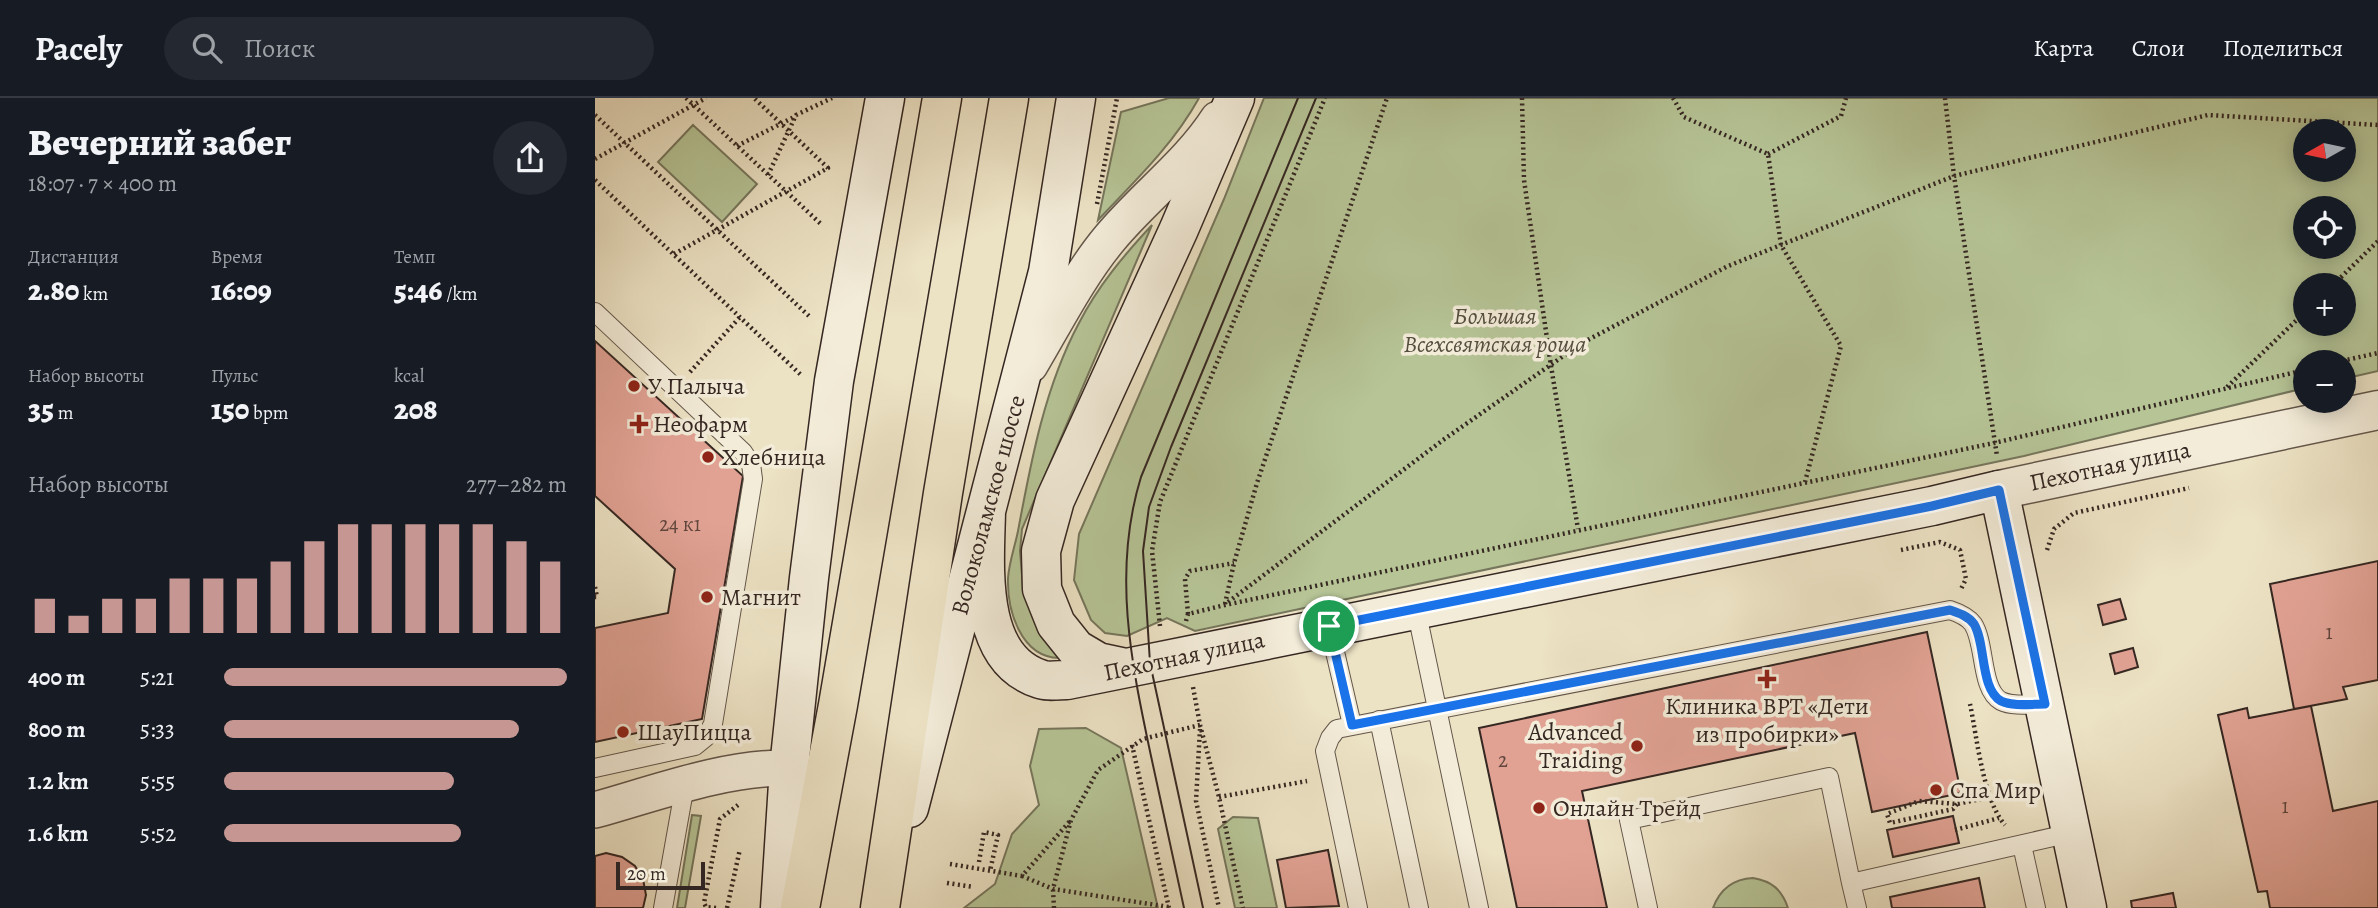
<!DOCTYPE html>
<html lang="ru">
<head>
<meta charset="utf-8">
<style>
  body { margin:0; font-family:Alegreya,serif; background:#242831; color:#f1f3f6; height:100vh; display:flex; flex-direction:column; font-size:26px; white-space:nowrap }
  * { box-sizing:border-box; margin:0 }
  p { font-size:23px; color:#9ea1a6 }
  .icon { flex:none; width:38px; height:38px; fill:none; stroke:currentColor; stroke-width:2; stroke-linecap:round; stroke-linejoin:round }
  .map { position:relative; flex:1; overflow:hidden }
  .details { display:flex; flex-direction:column; background:#171b24; width:595px }
  .details>* { flex:none }
  .needle { width:46px; rotate:261deg }
  .tools { position:absolute; left:1698px; top:21px; display:grid; gap:14px }
  .tools a { display:grid; place-items:center; width:63px; height:63px; border-radius:50%; background:#171b24; box-shadow:0 4px 18px #0003; font-size:35px }
  .scale { position:absolute; left:21px; bottom:18px; width:89px; box-sizing:border-box; padding-left:7px; border:4px solid #352722; border-top:0; font-size:19px; line-height:24px; white-space:nowrap; color:#352722; -webkit-text-stroke:5px #f3ecd9; paint-order:stroke }
  .pin { position:absolute; display:grid; place-items:center; width:60px; height:60px; color:#fff; margin:-30px; border:4px solid #fff; border-radius:50%; box-shadow:0 2px 7px #0007 }
  .round { display:grid; place-items:center; flex:none; width:74px; height:74px; border-radius:37px; background:#242831 }
  .overview { display:flex; align-items:center; justify-content:space-between; height:119px; padding:0 28px }
  h1 { font-size:38px; font-weight:800; line-height:52px }
  .metrics { display:grid; grid-template-columns:repeat(3,1fr); gap:10px; height:119px; padding:7px 28px }
  .metrics div { display:grid; align-content:center }
  .metrics b { font-size:30px; font-weight:800 }
  .metrics small { font-size:19px; font-weight:400 }
  .metrics p { font-size:19px }
  .chart { height:196px; padding:14px 28px }
  .chart p { display:flex; justify-content:space-between }
  .chart svg { width:100%; height:126px; margin-top:7px; stroke:#c59692; stroke-width:6 }
  ul { padding:0 28px; list-style:none; font-size:23px }
  li { display:grid; grid-template-columns:112px 84px 1fr; align-items:center; height:52px }
  li i { height:18px; border-radius:9px; background:#c59692 }
  header { display:flex; align-items:center; gap:42px; box-sizing:border-box; height:98px; padding:0 35px; background:#171b24; border-bottom:2px solid #363941 }
  header strong { font-size:33px }
  nav { display:flex; gap:38px; margin-inline-start:auto; font-size:24px }
  .search { width:490px; height:63px; background:#242831; display:flex; align-items:center; gap:18px; box-sizing:border-box; padding:0 24px; border-radius:38px; color:#9ea1a6; font-size:26px }
  main { display:flex; flex:1; min-height:0 }
  .map>svg:first-child { display:block }
  .green { fill:#b6c496; stroke:#76765c; stroke-width:2; fill-rule:evenodd }
  .building { fill:#e1a294; stroke:#352722; stroke-width:2 }
  .lines { fill:none; stroke-linecap:round; stroke-linejoin:round }
  .service-casing { stroke:#63564a; stroke-width:20 }
  .minor-casing { stroke:#63564a; stroke-width:38 }
  .tertiary-casing { stroke:#63564a; stroke-width:41 }
  .secondary-casing { stroke:#352722; stroke-width:41 }
  .primary-casing { stroke:#352722; stroke-width:41 }
  .path { stroke:#352722; stroke-width:4.5; stroke-dasharray:2 3.5; stroke-linecap:butt }
  .service { stroke:#f3ecd9; stroke-width:18 }
  .minor { stroke:#f3ecd9; stroke-width:35 }
  .tertiary { stroke:#f3ecd9; stroke-width:38 }
  .secondary { stroke:#f3ecd9; stroke-width:38 }
  .primary { stroke:#ece2c4; stroke-width:38 }
  .tram { stroke:#352722; stroke-width:2 }
  .route-casing { stroke:#fff; stroke-width:14 }
  .route { stroke:#1a73e8; stroke-width:9 }
  .poi-dot { fill:#8f2418; stroke:#f3ecd9; stroke-width:2.5 }
  .labels { text-anchor:middle; dominant-baseline:central; stroke-width:7; stroke-linejoin:round; paint-order:stroke }
  .number-label { font-size:21px; fill:#60463e }
  .park-label { font-size:24px; font-style:italic; fill:#554e3f; stroke:#f3ecd9 }
  .poi-label { font-size:24px; fill:#352722; stroke:#f3ecd9; text-anchor:start }
  .street-label { font-size:24px; fill:#352722; stroke:#f3ecd9 }
</style>
</head>
<body>
<header>
<strong>Pacely</strong>
<div class="search"><svg class="icon" aria-label="search" viewBox="0 0 24 24"><circle cx="10" cy="10" r="6"/><path d="M15 15l6 6"/></svg>Поиск</div>
<nav><a>Карта</a><a>Слои</a><a>Поделиться</a></nav>
</header>
<main>
<section class="details">
<div class="overview"><div><h1>Вечерний забег</h1><p>18:07 · 7 × 400 m</p></div><a class="round"><svg class="icon" aria-label="share" viewBox="0 0 24 24"><path d="M12 15V3M7 8l5-5 5 5M5 13v7h14v-7"/></svg></a></div>
<div class="metrics">
<div><p>Дистанция</p><b>2.80<small> km</small></b></div>
<div><p>Время</p><b>16:09</b></div>
<div><p>Темп</p><b>5:46<small> /km</small></b></div>
</div>
<div class="metrics">
<div><p>Набор высоты</p><b>35<small> m</small></b></div>
<div><p>Пульс</p><b>150<small> bpm</small></b></div>
<div><p>kcal</p><b>208</b></div>
</div>
<div class="chart"><p><span>Набор высоты</span>277–282 m</p>
<svg viewBox="0 0 160 44" preserveAspectRatio="none"><path d="M5 44V32M15 44V38M25 44V32M35 44V32M45 44V25M55 44V25M65 44V25M75 44V19M85 44V12M95 44V6M105 44V6M115 44V6M125 44V6M135 44V6M145 44V12M155 44V19"/></svg>
</div>
<ul>
<li><b>400 m</b>5:21<i style="width:100%"></i></li>
<li><b>800 m</b>5:33<i style="width:86%"></i></li>
<li><b>1.2 km</b>5:55<i style="width:67%"></i></li>
<li><b>1.6 km</b>5:52<i style="width:69%"></i></li>
</ul>
</section>
<div class="map">
<svg width="1783" height="810" viewBox="0 0 1783 810">
  <rect width="100%" height="100%" fill="#ece2c4"/>
  <filter id="stains"><feTurbulence type="fractalNoise" baseFrequency=".00286" numOctaves="4"/><feColorMatrix values="0 0 0 0 .2 0 0 0 0 .09 0 0 0 0 .02 0 0 0 .5 -.17"/></filter>
  <radialGradient id="worn" r=".72"><stop offset=".6" stop-color="#630" stop-opacity="0"/><stop offset="1" stop-color="#630" stop-opacity=".3"/></radialGradient>
  <path class="green" d="M574 0H604C578 47 540 83 503 122L526 14Z
    M669 0H1783V273L1748 281V264H1710V290L1429 358 600 533 572 520 532 538 510 535 496 522 479 482 484 436 629 101ZM1710 33H1748V72H1710ZM1710 110H1748V149H1710ZM1748 187V226H1710V187Z
    M98 27 162 86 127 124 63 64Z
    M557 127 427 431 425 453 428 490 464 560C426 559 412 513 413 480 414 465 420 448 423 433 436 363 450 288 484 225 503 188 529 157 557 127Z
    M491 630 526 650 563 810H369L400 786 417 736 444 707 435 668 444 631Z
    M97 717 106 718 90 810H82Z
    M638 719 663 720 682 810H640L623 731Z
    M1158 780C1177 783 1187 792 1193 810H1118C1125 791 1138 781 1158 780Z"/>
  <path class="building" d="M0 243 148 378 107 621 0 644V530L73 515 80 471 0 398Z
    M1783 463V582L1748 589 1752 601 1699 611 1675 486Z
    M1525 501 1531 521 1508 527 1503 507Z
    M1332 534 1366 695 1277 714 1260 635 987 693 1012 810H922L884 630Z
    M1538 550 1543 569 1520 576 1515 556Z
    M1716 608 1738 713 1783 703V810H1675L1672 793 1663 794 1623 617 1652 610 1654 620Z
    M1358 718 1364 745 1298 759 1292 732Z
    M733 752 744 808 691 810 682 762Z
    M11 755 27 759 40 768 48 781 51 797 48 810H0V758Z
    M1384 780 1390 810H1297L1295 799Z
    M1578 795 1581 810H1537L1536 803Z"/>
  <g class="lines">
    <defs>
      <path id="service" d="M0 214 148 354 156 366 158 381 118 626 111 639 100 648 0 670
        M821 511 884 810
        M734 528 757 627
        M784 622 824 810
        M1427 747 1441 810
        M1256 785 1262 810
        M68 810 90 687
        M763 810 730 653 735 640 742 631 1355 512C1364 515 1373 519 1378 526 1391 546 1385 591 1406 603 1418 609 1437 606 1450 606
        M1053 810 1034 722 1234 679 1256 785 1476 735"/>
      <path id="minor" d="M435 267C460 225 484 177 515 140 549 99 594 66 623 21
        M0 712C61 695 130 669 194 670"/>
      <path id="tertiary" d="M1404 392 1783 312"/>
      <path id="secondary" d="M391 413C390 466 380 560 445 581 452 584 464 582 472 582L1337 408 1404 392 1492 810
        M531 570 503 564 481 551 461 526 447 491 446 453 460 402 584 131 640 0
        M314 710 453 174 481 0
        M185 810 194 670 214 480 239 283 290 0"/>
      <path id="primary" d="M205 810 243 607 347 0
        M285 810 348 395 414 0"/>
    </defs>
    <use href="#service" class="service-casing"/>
    <use href="#minor" class="minor-casing"/>
    <use href="#tertiary" class="tertiary-casing"/>
    <use href="#secondary" class="secondary-casing"/>
    <use href="#primary" class="primary-casing"/>
    <path class="path" d="M91 0 227 127
      M927 0 929 82 956 268 983 431
      M1078 0 1089 19 1173 56 1186 147 1246 248 1210 384
      M1350 0 1359 78 1402 358
      M0 17 215 219
      M142 48 201 18
      M1173 56 1246 18 1251 0
      M0 61 111 0
      M173 77 201 17 237 0
      M0 82 206 277
      M502 106 522 0
      M79 156 233 70 159 0
      M1738 187 1783 143
      M1742 264 1783 255
      M95 274 145 219
      M1632 289 1710 214
      M1306 452 1345 444 1365 452 1371 481 1365 493
      M1452 452 1459 431 1479 415 1594 390
      M0 489 2 499H0
      M633 504 848 342 987 245 1133 168 1359 78 1613 17 1783 27
      M630 506 639 465 662 385 792 0
      M593 516 590 481 595 473 639 465
      M591 523 593 516 630 507 1399 345 1710 272
      M565 528 557 453 565 404 730 0
      M1375 606C1382 639 1388 702 1410 727
      M605 627 624 699 648 810
      M605 631 601 703 624 810
      M537 647 574 810
      M624 699 712 683
      M1362 706 1358 711 1295 725 1292 716 1324 703 1362 706 1395 699
      M1360 732 1404 720
      M384 764 389 734 403 737 395 773
      M355 766 427 778 475 723
      M427 778 458 791 574 809
      M352 785 379 789
      M121 810 111 809 109 805 125 721 143 707
      M132 810 145 751
      M459 810 458 791 476 722 503 672 548 641 605 627 598 589"/>
    <use href="#service" class="service"/>
    <use href="#minor" class="minor"/>
    <use href="#tertiary" class="tertiary"/>
    <use href="#secondary" class="secondary"/>
    <use href="#primary" class="primary"/>
    <path class="tram" d="M589 810C578 759 567 709 556 658 536 564 517 473 546 379L703 0
      M608 810 555 565 548 453 554 409 576 349 721 0"/>
  </g>
  <g class="lines">
    <defs>
      <path id="route" d="M1404 392 1450 606C1437 606 1418 609 1406 603 1385 591 1391 546 1379 526 1373 518 1364 515 1355 512L757 627 734 528 1337 408Z"/>
    </defs>
    <use href="#route" class="route-casing"/>
    <use href="#route" class="route"/>
  </g>
  <g class="poi-dot">
    <circle cx="39" cy="288" r="7"/>
    <path d="M40.5 315.5h7v7h7v7h-7v7h-7v-7h-7v-7h7z"/>
    <circle cx="113" cy="359" r="7"/>
    <circle cx="112" cy="499" r="7"/>
    <path d="M1168.5 570.5h7v7h7v7h-7v7h-7v-7h-7v-7h7z"/>
    <circle cx="28" cy="634" r="7"/>
    <circle cx="1042" cy="648" r="7"/>
    <circle cx="1341" cy="692" r="7"/>
    <circle cx="944" cy="710" r="7"/>
  </g>
  <g class="labels">
    <g class="number-label">
      <text x="85" y="426">24 к1</text>
      <text x="1734" y="534">1</text>
      <text x="908" y="662">2</text>
      <text x="1690" y="708">1</text>
    </g>
    <g class="park-label">
      <text x="900" y="218">Большая<tspan x="900" dy="28">Всехсвятская роща</tspan></text>
    </g>
    <g class="poi-label">
      <text x="53" y="288">У Палыча</text>
      <text x="58" y="326">Неофарм</text>
      <text x="127" y="359">Хлебница</text>
      <text x="126" y="499">Магнит</text>
      <text x="1172" y="608" text-anchor="middle">Клиника ВРТ «Дети<tspan x="1172" dy="28">из пробирки»</tspan></text>
      <text x="42" y="634">ШауПицца</text>
      <text x="1028" y="634" text-anchor="end">Advanced<tspan x="1028" dy="28">Traiding</tspan></text>
      <text x="1355" y="692">Спа Мир</text>
      <text x="958" y="710">Онлайн Трейд</text>
    </g>
    <g class="street-label">
      <text transform="translate(1515 368) rotate(-12)">Пехотная улица</text>
      <text transform="translate(393 407) rotate(-75)">Волоколамское шоссе</text>
      <text transform="translate(589 558) rotate(-12)">Пехотная улица</text>
    </g>
  </g>
  <rect width="100%" height="100%" filter="url(#stains)"/>
  <rect width="100%" height="100%" fill="url(#worn)"/>
</svg>
<div class="tools">
<a><svg class="needle" viewBox="-14 -14 28 28"><path d="M0-13l5 13h-10z" fill="#e53935"/><path d="M0 13l5-13h-10z" fill="#9ea1a6"/></svg></a>
<a><svg class="icon" aria-label="locate" viewBox="0 0 24 24"><circle cx="12" cy="12" r="6"/><path d="M12 2v4M12 18v4M2 12h4M18 12h4"/></svg></a>
<a>+</a>
<a>−</a>
</div>
<div class="scale">20 m</div>
<div class="pin" style="left:734px;top:528px;background:#1e9e55"><svg class="icon" aria-label="arrive" viewBox="0 0 24 24"><path d="M6 21V4h12l-3 4 3 4H6"/></svg></div>
</div>
</main>
</body>
</html>
